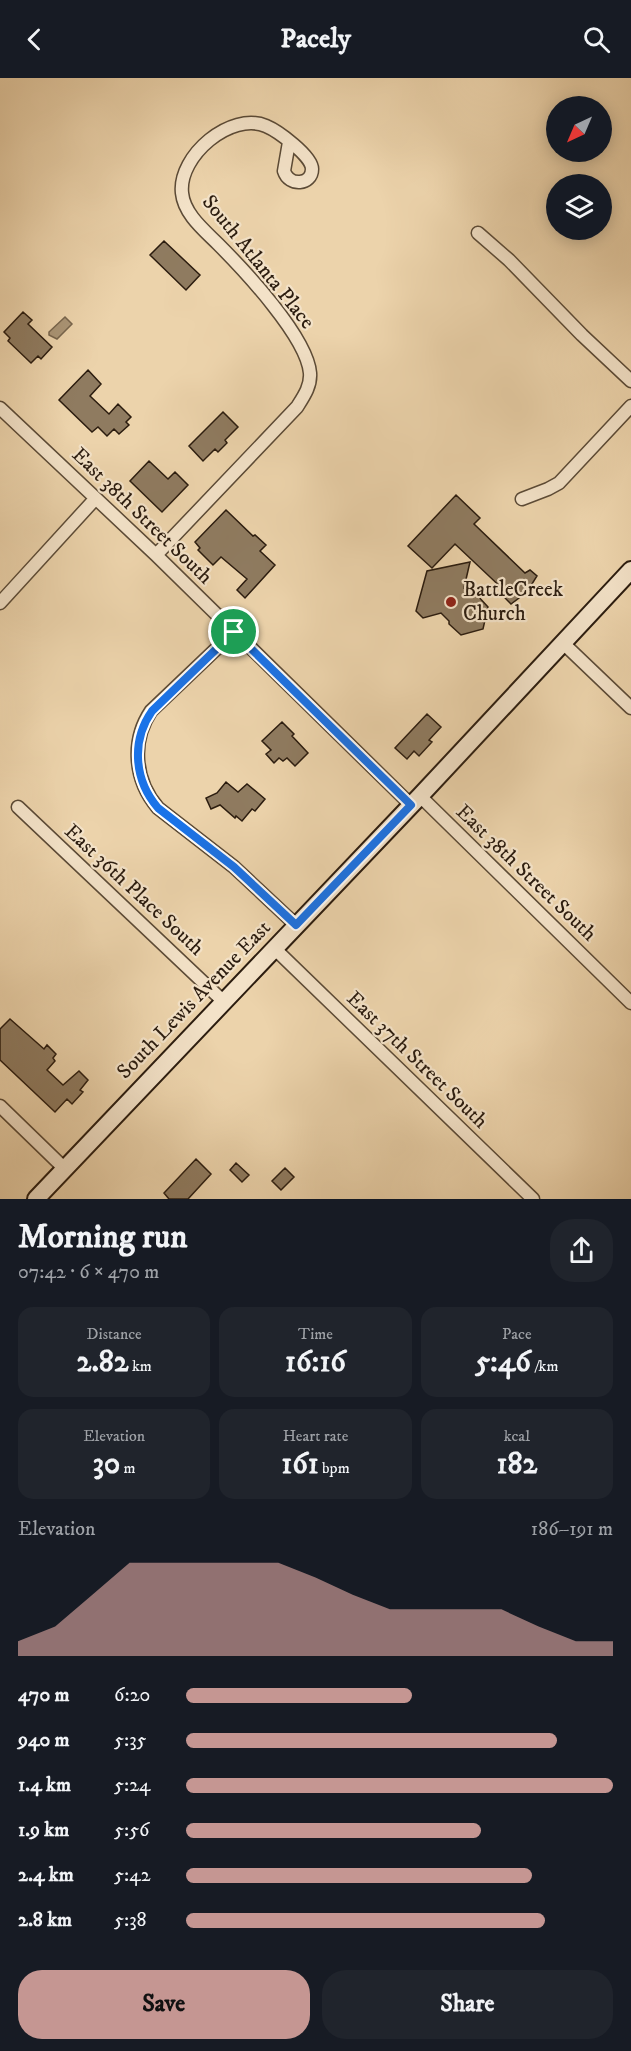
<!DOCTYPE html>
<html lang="en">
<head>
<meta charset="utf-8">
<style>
  body { margin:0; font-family:"IM FELL DW Pica",serif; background:#20242c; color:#f1f3f6; height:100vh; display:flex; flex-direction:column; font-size:22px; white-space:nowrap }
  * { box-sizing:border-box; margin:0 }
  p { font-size:20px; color:#9ea1a6 }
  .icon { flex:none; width:33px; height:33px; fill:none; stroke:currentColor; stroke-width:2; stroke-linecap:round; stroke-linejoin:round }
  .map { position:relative; height:1121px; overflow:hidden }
  .drawer { display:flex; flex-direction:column; background:#171b24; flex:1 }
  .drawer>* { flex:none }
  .needle { width:39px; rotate:224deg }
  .fabs { position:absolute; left:546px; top:18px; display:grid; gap:12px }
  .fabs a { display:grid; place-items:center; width:66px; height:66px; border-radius:50%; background:#171b24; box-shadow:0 3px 15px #0003; font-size:30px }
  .pin { position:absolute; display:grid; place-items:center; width:51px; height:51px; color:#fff; margin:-26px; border:3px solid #fff; border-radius:50%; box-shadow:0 2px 6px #0007 }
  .round { display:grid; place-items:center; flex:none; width:63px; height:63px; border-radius:24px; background:#20242c }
  .head { display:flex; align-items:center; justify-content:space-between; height:102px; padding:0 18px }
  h1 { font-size:33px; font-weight:700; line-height:45px }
  .stats { display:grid; grid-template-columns:repeat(3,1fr); gap:9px; height:102px; padding:6px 18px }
  .stats div { display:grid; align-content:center; border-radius:15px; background:#20242c; text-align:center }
  .stats b { font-size:30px; font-weight:700 }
  .stats small { font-size:16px; font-weight:400 }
  .stats p { font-size:16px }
  .chart { height:168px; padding:12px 18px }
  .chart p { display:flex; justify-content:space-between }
  .chart svg { width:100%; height:108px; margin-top:6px; fill:#c59692; opacity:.7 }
  .primary-button { display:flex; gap:12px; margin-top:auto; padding:12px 18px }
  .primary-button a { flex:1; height:69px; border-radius:24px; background:#c59692; color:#111; font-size:24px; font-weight:700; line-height:69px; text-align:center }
  .primary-button a+a { background:#20242c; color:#f1f3f6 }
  ul { padding:0 18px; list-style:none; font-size:20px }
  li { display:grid; grid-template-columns:96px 72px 1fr; align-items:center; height:45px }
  li i { height:15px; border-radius:8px; background:#c59692 }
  header { display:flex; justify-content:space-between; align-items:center; height:78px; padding:0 18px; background:#171b24; font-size:27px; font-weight:700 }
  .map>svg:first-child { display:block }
  .water { fill:#aa9576; stroke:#77654d; stroke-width:1.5 }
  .building { fill:#8f7b60; stroke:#2b1c0f; stroke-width:1.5 }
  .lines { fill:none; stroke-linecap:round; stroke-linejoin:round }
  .street-casing { stroke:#5b4a36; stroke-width:15 }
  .secondary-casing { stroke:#2b1c0f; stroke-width:20 }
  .street { stroke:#f3e2c8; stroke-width:12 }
  .secondary { stroke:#f3e2c8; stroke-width:16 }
  .route-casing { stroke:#fff; stroke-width:12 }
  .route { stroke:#1a73e8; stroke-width:8 }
  .poi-dot { fill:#8f2418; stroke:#f3e2c8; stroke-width:2 }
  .labels { text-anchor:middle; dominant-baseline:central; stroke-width:4.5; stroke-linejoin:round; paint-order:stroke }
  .street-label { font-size:21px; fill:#2b1c0f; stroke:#f3e2c8 }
  .poi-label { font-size:21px; fill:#2b1c0f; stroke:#f3e2c8; text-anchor:start }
</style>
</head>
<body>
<header><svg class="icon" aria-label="back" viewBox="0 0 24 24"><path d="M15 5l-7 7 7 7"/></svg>Pacely<svg class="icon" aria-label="search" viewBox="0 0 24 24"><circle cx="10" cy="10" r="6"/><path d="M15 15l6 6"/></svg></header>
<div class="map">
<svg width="631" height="1121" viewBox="0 0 631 1121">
  <rect width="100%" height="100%" fill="#ecd3ab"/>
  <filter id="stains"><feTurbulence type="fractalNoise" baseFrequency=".00333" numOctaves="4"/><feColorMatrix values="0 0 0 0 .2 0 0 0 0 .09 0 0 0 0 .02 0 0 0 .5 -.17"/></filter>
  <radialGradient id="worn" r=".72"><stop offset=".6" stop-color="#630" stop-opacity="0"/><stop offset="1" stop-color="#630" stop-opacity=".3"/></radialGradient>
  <path class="water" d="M65 239 72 246 57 261 49 257V254Z"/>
  <path class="building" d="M164 163 200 197 186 212 150 177Z
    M23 234 32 242 28 246 52 269 41 281 38 278 31 285 8 263 10 260 4 254Z
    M88 292 101 306 90 318 109 336 118 326 131 339 126 344 129 347 119 356 114 351 107 358 98 349 92 354 59 322Z
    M223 334 238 349 225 362 227 365 218 374 215 371 203 383 189 368Z
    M149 383 168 401 175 394 188 407 162 434 130 403Z
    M456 417 480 440 474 446 525 495 530 492 537 498 527 514 511 526 504 519 507 515 455 466 432 490 408 468Z
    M226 432 253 458 255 457 266 467 260 473 275 487 245 520 237 512 247 501 221 479 213 487 198 472 200 470 195 464Z
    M470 484 464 510 473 518 477 517 488 529 483 551 461 557 449 546V543L441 535 423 540 416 533 427 493Z
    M427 636 441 649 429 662 432 664 419 678 414 673 407 681 395 670Z
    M282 644 294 656 292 658 308 675 295 688 287 680 283 683 279 680 274 685 266 676 271 672 262 663Z
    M226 704 238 714 247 706 265 721 255 733 252 731 242 743 236 738 235 740 220 727 211 731 206 720 217 715Z
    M10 941 44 971 47 967 56 976 53 980 55 983 47 992 63 1007 79 993 88 1002 80 1012 83 1014 72 1026 67 1021 55 1034 0 982V951Z
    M196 1081 211 1096 188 1121H169L164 1115Z
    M236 1085 249 1097 242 1104 230 1092Z
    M285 1090 294 1099 281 1112 272 1103Z"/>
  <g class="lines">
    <defs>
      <path id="street" d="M478 155 509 182 582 257 631 303
        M0 330 156 477 411 727
        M522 421 548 411 559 405 631 328
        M156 477 297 329C304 318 311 308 310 295 307 259 244 192 218 166 204 152 184 136 182 115 178 78 231 33 266 48 278 53 312 78 312 91 312 107 289 109 284 93L289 64
        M0 525 95 421
        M234 554 151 633C131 663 134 702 158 730L234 789 296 847
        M563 565 631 630
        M420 718 631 925
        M18 729 223 923
        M274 870 533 1121
        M0 1028 65 1091"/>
      <path id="secondary" d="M36 1121 420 718 631 492"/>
    </defs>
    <use href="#street" class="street-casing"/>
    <use href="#secondary" class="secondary-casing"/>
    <use href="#street" class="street"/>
    <use href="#secondary" class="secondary"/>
  </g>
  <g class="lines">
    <defs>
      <path id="route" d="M234 554 411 727 296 847 234 789 158 730C134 702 131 663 152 633Z"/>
    </defs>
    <use href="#route" class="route-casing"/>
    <use href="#route" class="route"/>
  </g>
  <circle class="poi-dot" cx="451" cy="524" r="6"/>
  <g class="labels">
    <g class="street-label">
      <text transform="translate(258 184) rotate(51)">South Atlanta Place</text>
      <text transform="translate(142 438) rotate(44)">East 38th Street South</text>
      <text transform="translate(526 795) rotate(44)">East 38th Street South</text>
      <text transform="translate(134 812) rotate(43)">East 36th Place South</text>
      <text transform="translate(194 922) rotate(-46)">South Lewis Avenue East</text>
      <text transform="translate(417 982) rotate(44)">East 37th Street South</text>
    </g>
    <g class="poi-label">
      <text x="463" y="512">BattleCreek<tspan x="463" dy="24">Church</tspan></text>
    </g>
  </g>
  <rect width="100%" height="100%" filter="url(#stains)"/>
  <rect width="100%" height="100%" fill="url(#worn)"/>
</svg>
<div class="fabs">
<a><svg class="needle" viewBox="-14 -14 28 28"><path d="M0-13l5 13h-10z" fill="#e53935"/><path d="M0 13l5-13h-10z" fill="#9ea1a6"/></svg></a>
<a><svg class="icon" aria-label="layers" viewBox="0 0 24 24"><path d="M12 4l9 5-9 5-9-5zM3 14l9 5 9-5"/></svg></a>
</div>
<div class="pin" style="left:234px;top:554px;background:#1e9e55"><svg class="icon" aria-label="arrive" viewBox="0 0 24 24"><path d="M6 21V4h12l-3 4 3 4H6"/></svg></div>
</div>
<section class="drawer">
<div class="head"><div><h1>Morning run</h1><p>07:42 · 6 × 470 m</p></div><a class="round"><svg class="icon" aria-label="share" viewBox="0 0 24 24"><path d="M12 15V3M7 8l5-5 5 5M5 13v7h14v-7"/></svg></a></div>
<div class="stats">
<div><p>Distance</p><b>2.82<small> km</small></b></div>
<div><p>Time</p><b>16:16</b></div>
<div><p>Pace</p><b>5:46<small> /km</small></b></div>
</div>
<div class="stats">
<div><p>Elevation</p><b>30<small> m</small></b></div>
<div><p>Heart rate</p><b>161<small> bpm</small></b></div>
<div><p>kcal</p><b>182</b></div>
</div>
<div class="chart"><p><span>Elevation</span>186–191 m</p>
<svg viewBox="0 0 160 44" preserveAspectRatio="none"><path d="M0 44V38L10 32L20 19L30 6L40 6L50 6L60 6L70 6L80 12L90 19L100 25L110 25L120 25L130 25L140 32L150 38L160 38V44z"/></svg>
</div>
<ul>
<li><b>470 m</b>6:20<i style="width:53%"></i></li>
<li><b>940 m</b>5:35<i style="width:87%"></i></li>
<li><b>1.4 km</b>5:24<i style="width:100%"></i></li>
<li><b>1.9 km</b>5:56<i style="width:69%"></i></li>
<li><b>2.4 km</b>5:42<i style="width:81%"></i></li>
<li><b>2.8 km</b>5:38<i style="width:84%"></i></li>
</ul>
<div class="primary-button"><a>Save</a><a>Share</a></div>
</section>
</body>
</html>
